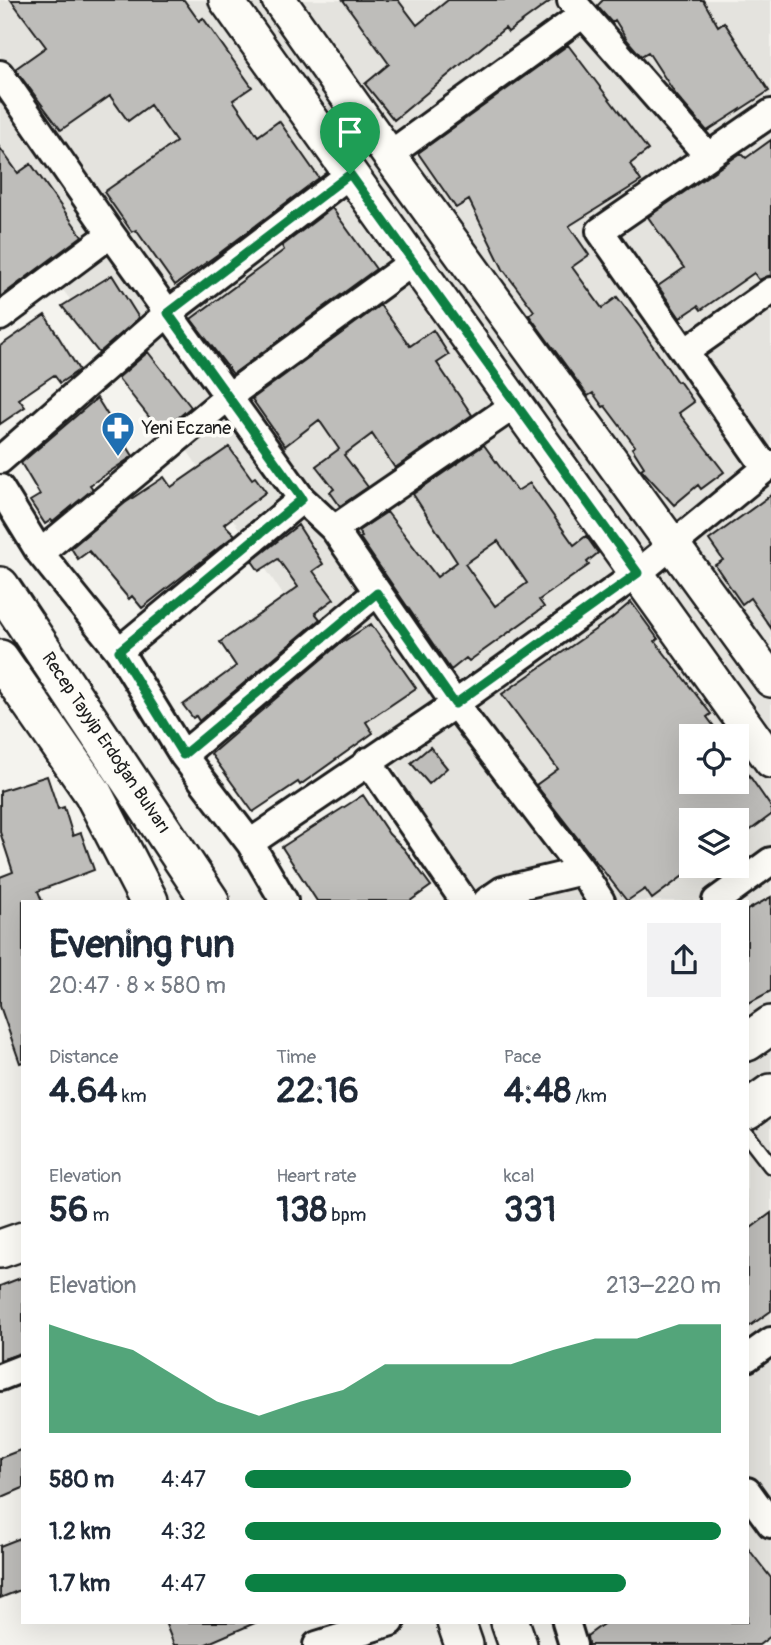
<!DOCTYPE html>
<html lang="en">
<head>
<meta charset="utf-8">
<style>
  body { margin:0; font-family:Pangolin,sans-serif; background:#f2f2f3; color:#1f2937; height:100vh; display:flex; flex-direction:column; font-size:26px; white-space:nowrap }
  * { box-sizing:border-box; margin:0 }
  p { font-size:23px; color:#747a83 }
  .icon { flex:none; width:38px; height:38px; fill:none; stroke:currentColor; stroke-width:2; stroke-linecap:round; stroke-linejoin:round }
  .map { position:relative; flex:1; overflow:hidden }
  .sheet { position:absolute; left:21px; top:900px; width:728px; height:724px; display:flex; flex-direction:column; background:#fff; border-radius:0px; box-shadow:0 7px 28px #0002 }
  .sheet>* { flex:none }
  .fabs { position:absolute; left:679px; top:724px; display:grid; gap:14px }
  .fabs a { display:grid; place-items:center; width:70px; height:70px; border-radius:0px; background:#fff; box-shadow:0 7px 28px #0002; font-size:35px }
  .pin { position:absolute; display:grid; place-items:center; width:60px; height:60px; color:#fff; margin:-72px -30px; border-radius:50% 50% 50% 0; rotate:-45deg; box-shadow:0 0 7px #0007 }
  .pin .icon { rotate:45deg }
  .round { display:grid; place-items:center; flex:none; width:74px; height:74px; border-radius:0px; background:#f2f2f3 }
  .head { display:flex; align-items:center; justify-content:space-between; height:119px; padding:0 28px }
  h1 { font-size:38px; font-weight:800; line-height:52px }
  .figures { display:grid; grid-template-columns:repeat(3,1fr); gap:10px; height:119px; padding:7px 28px }
  .figures div { display:grid; align-content:center }
  .figures b { font-size:35px; font-weight:800 }
  .figures small { font-size:19px; font-weight:400 }
  .figures p { font-size:19px }
  .chart { height:196px; padding:14px 28px }
  .chart p { display:flex; justify-content:space-between }
  .chart svg { width:100%; height:126px; margin-top:7px; fill:#0b8043; opacity:.7 }
  ul { padding:0 28px; list-style:none; font-size:23px }
  li { display:grid; grid-template-columns:112px 84px 1fr; align-items:center; height:52px }
  li i { height:18px; border-radius:9px; background:#0b8043 }
  .map>svg:first-child { display:block }
  .built { fill:#e4e3de; fill-rule:evenodd }
  .building { fill:#bebdba; stroke:#1c1c1c; stroke-width:2; fill-rule:evenodd }
  .lines { fill:none; stroke-linecap:round; stroke-linejoin:round }
  .service-casing { stroke:#1c1c1c; stroke-width:19 }
  .minor-casing { stroke:#1c1c1c; stroke-width:32 }
  .tertiary-casing { stroke:#1c1c1c; stroke-width:38 }
  .secondary-casing { stroke:#1c1c1c; stroke-width:42 }
  .service { stroke:#fdfcf7; stroke-width:14 }
  .minor { stroke:#fdfcf7; stroke-width:26 }
  .tertiary { stroke:#fdfcf7; stroke-width:33 }
  .secondary { stroke:#fdfcf7; stroke-width:37 }
  .route-casing { stroke:#fff; stroke-width:14 }
  .route { stroke:#0b8043; stroke-width:9 }
  .labels { text-anchor:middle; dominant-baseline:central; stroke-width:7; stroke-linejoin:round; paint-order:stroke }
  .poi-label { font-size:18px; fill:#1c1c1c; stroke:#fdfcf7; text-anchor:start }
  .street-label { font-size:18px; fill:#1c1c1c; stroke:#fdfcf7 }
</style>
</head>
<body>
<div class="map">
<svg width="771" height="1645" viewBox="0 0 771 1645">
  <rect width="100%" height="100%" fill="#f4f3ee"/>
  <filter id="ink" filterUnits="userSpaceOnUse"><feTurbulence type="fractalNoise" baseFrequency=".0143" numOctaves="2"/><feDisplacementMap in="SourceGraphic" scale="14" xChannelSelector="R" yChannelSelector="G"/><feConvolveMatrix kernelMatrix="1 2 1 2 8 2 1 2 1" color-interpolation-filters="sRGB"/></filter>
  <g filter="url(#ink)">
    <path class="built" d="M0 0H771V1645H768L747 1577V901H467L385 749 187 450 0 209ZM691 737H737V782H691ZM691 821H737V866H691Z"/>
    <path class="building" d="M11 0H184L199 21 203 18 252 87 233 100 258 136 279 121 319 178 221 252 175 285 136 230 132 232 104 192 176 142 150 105 128 121 110 96 61 130 15 69 46 47Z
      M343 0H398L417 25 448 0H552L508 32 505 28 394 120 365 84 389 64Z
      M603 0H703L718 26 724 22 769 91 707 131 676 95 648 52 641 56 628 41 615 20 612 23 597 6Z
      M568 45 648 150 630 164 641 181 569 226 589 255 572 267 602 308 617 297 640 327 677 382 679 381 694 402 679 413 724 472 701 489 698 485 674 505 641 469 644 467 632 448 635 446 605 406 603 407 593 393 588 396 529 315 534 311 503 269 469 200 456 208 418 153Z
      M771 140V275L759 280 754 273 701 310 698 306 680 318 658 286 684 268 648 217 741 153 746 158Z
      M0 148 18 173 31 164 82 236 0 297Z
      M332 208 376 269 233 374 191 319 284 250 282 246Z
      M112 275 139 318 99 353 62 306Z
      M380 305 410 346 433 330 449 355 437 363 472 415 395 468 372 434 344 455 368 487 340 506 330 492 334 489 316 466 339 449 319 420 285 446 252 399Z
      M45 315 79 370 60 383 54 375 19 399 25 407 0 424V346Z
      M148 352 191 407 161 432 118 378Z
      M97 398 133 456 90 485 93 489 53 522 51 520 45 524 30 501 40 495 21 463Z
      M484 445 517 491 530 483 574 545 586 536 598 553 587 562 589 565 539 600 544 607 469 661 466 658 451 670 360 538 362 537 358 531 387 512 437 577 457 562 413 494ZM498 541 527 583 495 606 465 564Z
      M229 447 252 479 255 477 266 492 224 524 235 535 142 608 132 596 129 599 89 551 78 559 71 548 125 503 164 477 171 487Z
      M771 495V628L750 598 742 604 715 565 723 560 709 540Z
      M298 525 323 564 313 571 334 599 315 613 320 619 199 721 196 716 193 718 183 705 236 666 220 642 298 587 278 559 259 571 252 561Z
      M631 602 658 639 655 641 711 714 707 717 722 737H691V795L709 782H737V758L771 807V815L737 840V821H691V870L652 899 645 889 627 901 536 785 558 769 502 694 612 618Z
      M371 624 416 688 366 722 373 733 300 785 298 782 253 812 211 754 338 645Z
      M430 747 447 768 429 784 411 763Z
      M47 776 58 809 64 807 73 836 81 833 94 870 38 891 42 901H23V1062L20 1063 0 1006V877L13 872 0 832V791Z
      M363 795 389 834 404 849 431 886 410 901H317L282 847Z
      M771 897V991L747 1004V910Z
      M771 1213V1311L747 1328V1231Z
      M23 1277V1353L0 1360V1286Z
      M23 1449V1488L0 1498V1458Z
      M23 1537V1589L0 1598V1546Z
      M747 1547 771 1578V1636L759 1645H588L587 1636 606 1622H747Z
      M165 1622H257L204 1645H174Z"/>
    <g class="lines">
      <defs>
        <path id="service" d="M747 1135 771 1166"/>
        <path id="minor" d="M571 0 708 156
          M0 74 111 234 302 499 334 529 455 704 582 871 601 901
          M389 155 582 15
          M0 317 111 234
          M685 352 771 291
          M0 460 168 313 350 174
          M766 468 600 231 771 113
          M0 488 40 553 119 651 183 755 250 843 284 901
          M334 529 516 404
          M40 553 229 396 414 261
          M119 651 302 499
          M183 755 377 592
          M368 761 464 901
          M250 843 455 704 638 573 771 464
          M487 901 503 890 582 871
          M716 901 771 861
          M747 1358 771 1341
          M0 1377 23 1368
          M747 1491 771 1524
          M566 1622 573 1645
          M317 1645 391 1622"/>
        <path id="tertiary" d="M226 0 771 761
          M279 0 389 155 771 680"/>
        <path id="secondary" d="M0 586 210 901
          M0 659 93 793 149 901
          M747 1042 771 1025
          M747 1110 771 1093
          M0 1249 23 1241
          M456 1622 464 1645
          M510 1622 518 1645"/>
      </defs>
      <use href="#service" class="service-casing"/>
      <use href="#minor" class="minor-casing"/>
      <use href="#tertiary" class="tertiary-casing"/>
      <use href="#secondary" class="secondary-casing"/>
      <use href="#service" class="service"/>
      <use href="#minor" class="minor"/>
      <use href="#tertiary" class="tertiary"/>
      <use href="#secondary" class="secondary"/>
    </g>
  </g>
  <g class="lines" filter="url(#ink)">
    <defs>
      <path id="route" d="M350 174 638 573 455 704 377 593 183 755 119 651 302 499 168 313Z"/>
    </defs>
    <use href="#route" class="route-casing"/>
    <use href="#route" class="route"/>
  </g>
  <defs>
    <symbol id="pharmacy-pin" viewBox="-11 -11 22 30"><path d="M0 17L-7.5 6A9.5 9.5 0 1 1 7.5 6Z" fill="#1f6fb2" stroke="#fdfcf7"/><path d="M-2-6h4v4h4v4h-4v4h-4v-4h-4v-4h4Z" fill="#fff"/></symbol>
  </defs>
  <g fill-rule="evenodd">
    <use href="#pharmacy-pin" x="99" y="409" width="38" height="52"/>
  </g>
  <g class="labels">
    <g class="poi-label">
      <text x="142" y="428">Yeni Eczane</text>
    </g>
    <g class="street-label">
      <text transform="translate(106 743) rotate(56)">Recep Tayyip Erdoğan Bulvarı</text>
    </g>
  </g>
</svg>
<div class="fabs">
<a><svg class="icon" aria-label="locate" viewBox="0 0 24 24"><circle cx="12" cy="12" r="6"/><path d="M12 2v4M12 18v4M2 12h4M18 12h4"/></svg></a>
<a><svg class="icon" aria-label="layers" viewBox="0 0 24 24"><path d="M12 4l9 5-9 5-9-5zM3 14l9 5 9-5"/></svg></a>
</div>
<div class="pin" style="left:350px;top:174px;background:#1e9e55"><svg class="icon" aria-label="arrive" viewBox="0 0 24 24"><path d="M6 21V4h12l-3 4 3 4H6"/></svg></div>
<section class="sheet">
<div class="head"><div><h1>Evening run</h1><p>20:47 · 8 × 580 m</p></div><a class="round"><svg class="icon" aria-label="share" viewBox="0 0 24 24"><path d="M12 15V3M7 8l5-5 5 5M5 13v7h14v-7"/></svg></a></div>
<div class="figures">
<div><p>Distance</p><b>4.64<small> km</small></b></div>
<div><p>Time</p><b>22:16</b></div>
<div><p>Pace</p><b>4:48<small> /km</small></b></div>
</div>
<div class="figures">
<div><p>Elevation</p><b>56<small> m</small></b></div>
<div><p>Heart rate</p><b>138<small> bpm</small></b></div>
<div><p>kcal</p><b>331</b></div>
</div>
<div class="chart"><p><span>Elevation</span>213–220 m</p>
<svg viewBox="0 0 160 44" preserveAspectRatio="none"><path d="M0 44V6L10 11L20 15L30 24L40 33L50 38L60 33L70 29L80 20L90 20L100 20L110 20L120 15L130 11L140 11L150 6L160 6V44z"/></svg>
</div>
<ul>
<li><b>580 m</b>4:47<i style="width:81%"></i></li>
<li><b>1.2 km</b>4:32<i style="width:100%"></i></li>
<li><b>1.7 km</b>4:47<i style="width:80%"></i></li>
</ul>
</section>
</div>
</body>
</html>
